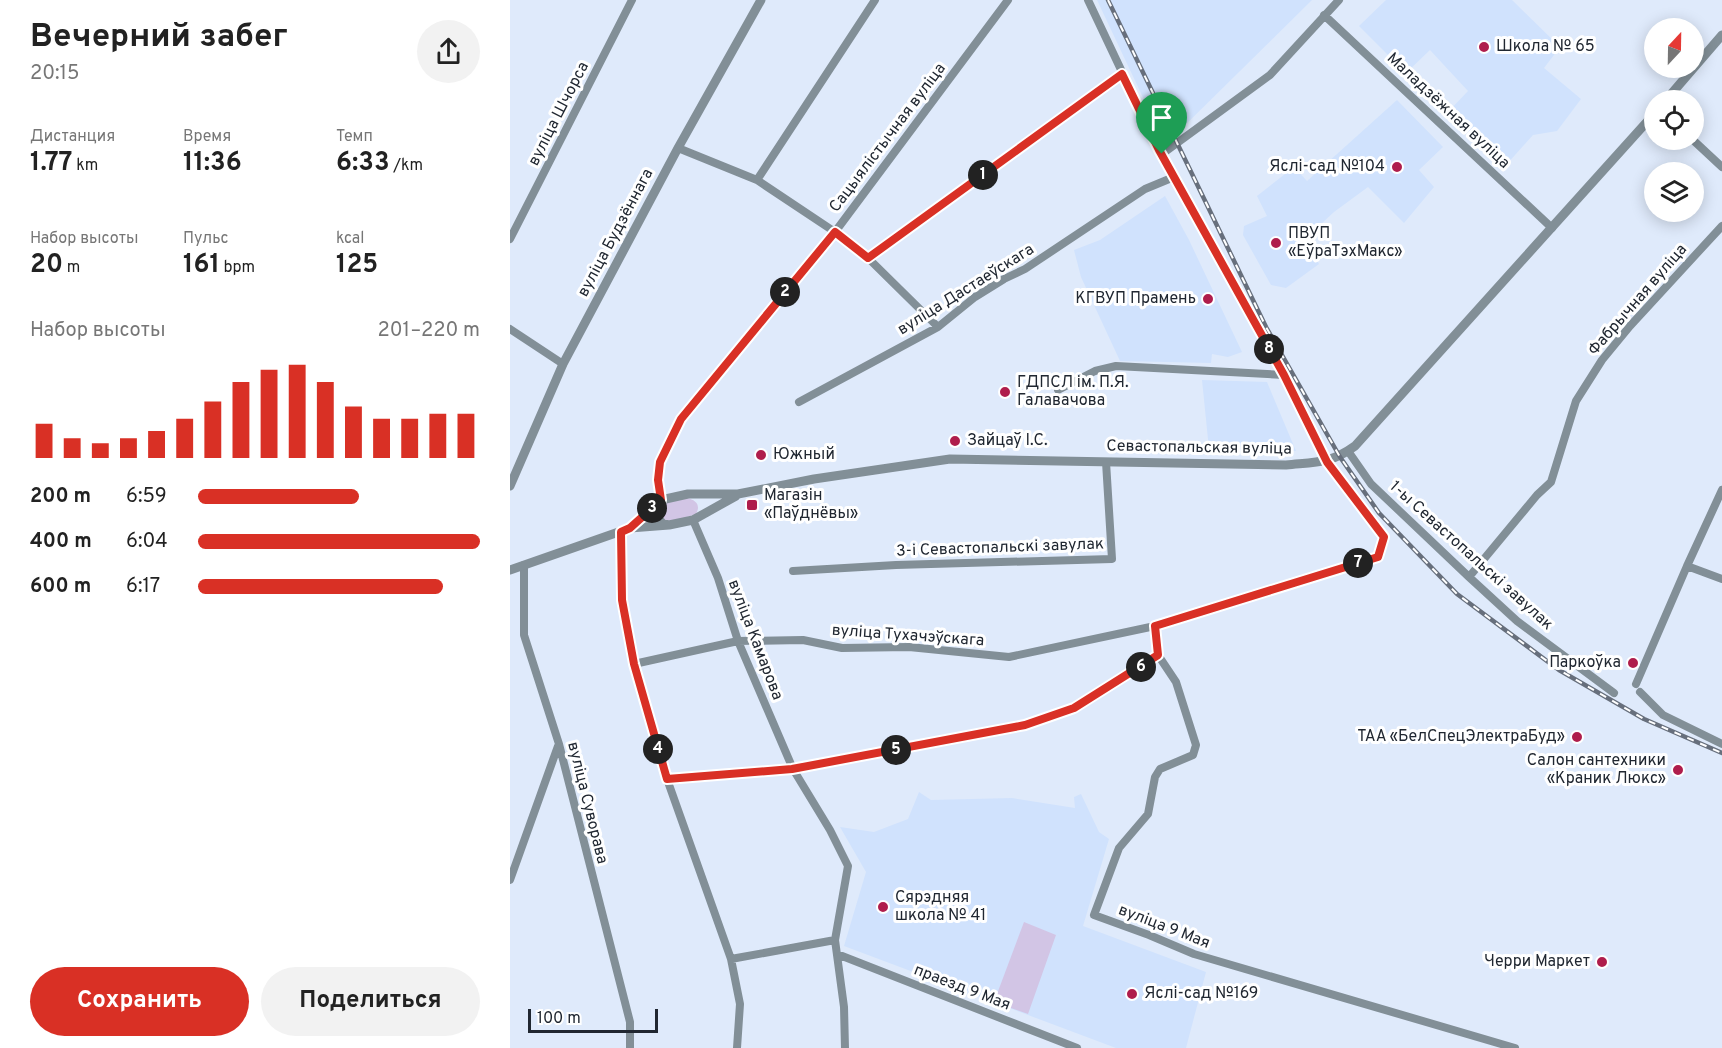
<!DOCTYPE html>
<html lang="ru">
<head>
<meta charset="utf-8">
<style>
  body { margin:0; font-family:Overpass,sans-serif; background:#f2f2f2; color:#222; height:100vh; display:flex; flex-direction:column; font-size:22px; white-space:nowrap }
  * { box-sizing:border-box; margin:0 }
  p { font-size:20px; color:#767676 }
  .icon { flex:none; width:33px; height:33px; fill:none; stroke:currentColor; stroke-width:2; stroke-linecap:round; stroke-linejoin:round }
  .map { position:relative; flex:1; overflow:hidden }
  .drawer { display:flex; flex-direction:column; background:#fff; width:510px }
  .drawer>* { flex:none }
  .needle { width:39px; rotate:22deg }
  .tools { position:absolute; left:1134px; top:18px; display:grid; gap:12px }
  .tools a { display:grid; place-items:center; width:60px; height:60px; border-radius:50%; background:#fff; box-shadow:0 3px 15px #0003; font-size:30px }
  .scale { position:absolute; left:18px; bottom:15px; width:130px; box-sizing:border-box; padding-left:6px; border:3px solid #202731; border-top:0; font-size:16px; line-height:21px; white-space:nowrap; color:#202731; -webkit-text-stroke:4px #fff; paint-order:stroke }
  .pin { position:absolute; display:grid; place-items:center; width:51px; height:51px; color:#fff; margin:-62px -26px; border-radius:50% 50% 50% 0; rotate:-45deg; box-shadow:0 0 6px #0007 }
  .pin .icon { rotate:45deg }
  .km { position:absolute; width:30px; height:30px; margin:-15px; border-radius:50%; background:#222; color:#fff; font-size:16px; line-height:30px; text-align:center }
  .round { display:grid; place-items:center; flex:none; width:63px; height:63px; border-radius:32px; background:#f2f2f2 }
  .summary { display:flex; align-items:center; justify-content:space-between; height:102px; padding:0 30px }
  h1 { font-size:33px; font-weight:700; line-height:45px }
  .figures { display:grid; grid-template-columns:repeat(3,1fr); gap:9px; height:102px; padding:6px 30px }
  .figures div { display:grid; align-content:center }
  .figures b { font-size:26px; font-weight:700 }
  .figures small { font-size:16px; font-weight:400 }
  .figures p { font-size:16px }
  .chart { height:168px; padding:12px 30px }
  .chart p { display:flex; justify-content:space-between }
  .chart svg { width:100%; height:108px; margin-top:6px; stroke:#d93025; stroke-width:6 }
  .cta { display:flex; gap:12px; margin-top:auto; padding:12px 30px }
  .cta a { flex:1; height:69px; border-radius:36px; background:#d93025; color:#fff; font-size:24px; font-weight:700; line-height:69px; text-align:center }
  .cta a+a { background:#f2f2f2; color:#222 }
  ul { padding:0 30px; list-style:none; font-size:20px }
  li { display:grid; grid-template-columns:96px 72px 1fr; align-items:center; height:45px }
  li i { height:15px; border-radius:8px; background:#d93025 }
  main { display:flex; flex:1; min-height:0 }
  .map>svg:first-child { display:block }
  .built { fill:#d0e2fd }
  .green { fill:#d2c5e5 }
  .lines { fill:none; stroke-linecap:round; stroke-linejoin:round }
  .minor { stroke:#828f97; stroke-width:8 }
  .tertiary { stroke:#828f97; stroke-width:9 }
  .rail-casing { stroke:#676f7c; stroke-width:4.5 }
  .rail { stroke:#fff; stroke-width:2; stroke-dasharray:7; stroke-linecap:butt }
  .route-casing { stroke:#fff; stroke-width:12 }
  .route { stroke:#d93025; stroke-width:8 }
  .poi-dot { fill:#af1d4c; stroke:#fff; stroke-width:2 }
  .labels { text-anchor:middle; dominant-baseline:central; stroke-width:6; stroke-linejoin:round; paint-order:stroke }
  .poi-label { font-size:16px; fill:#202731; stroke:#fff; text-anchor:start }
  .street-label { font-size:16px; fill:#202731; stroke:#fff }
</style>
</head>
<body>
<main>
<section class="drawer">
<div class="summary"><div><h1>Вечерний забег</h1><p>20:15</p></div><a class="round"><svg class="icon" aria-label="share" viewBox="0 0 24 24"><path d="M12 15V3M7 8l5-5 5 5M5 13v7h14v-7"/></svg></a></div>
<div class="figures">
<div><p>Дистанция</p><b>1.77<small> km</small></b></div>
<div><p>Время</p><b>11:36</b></div>
<div><p>Темп</p><b>6:33<small> /km</small></b></div>
</div>
<div class="figures">
<div><p>Набор высоты</p><b>20<small> m</small></b></div>
<div><p>Пульс</p><b>161<small> bpm</small></b></div>
<div><p>kcal</p><b>125</b></div>
</div>
<div class="chart"><p><span>Набор высоты</span>201–220 m</p>
<svg viewBox="0 0 160 44" preserveAspectRatio="none"><path d="M5 44V30M15 44V36M25 44V38M35 44V36M45 44V33M55 44V28M65 44V21M75 44V13M85 44V8M95 44V6M105 44V13M115 44V23M125 44V28M135 44V28M145 44V26M155 44V26"/></svg>
</div>
<ul>
<li><b>200 m</b>6:59<i style="width:57%"></i></li>
<li><b>400 m</b>6:04<i style="width:100%"></i></li>
<li><b>600 m</b>6:17<i style="width:87%"></i></li>
</ul>
<div class="cta"><a>Сохранить</a><a>Поделиться</a></div>
</section>
<div class="map">
<svg width="1212" height="1048" viewBox="0 0 1212 1048">
  <rect width="100%" height="100%" fill="#dfeafb"/>
  <path class="built" d="M587 0H802L664 136 653 140Z
    M876 0H1002L1050 47 1034 68 1071 99 1047 131 1023 135 996 165 938 112 958 91 920 50 896 73 849 26Z
    M887 100 933 147 909 170 924 187 894 223 858 187 824 212 796 238 809 264 776 288 761 285 733 235 734 226 757 216 747 196 784 167 797 181Z
    M655 196 679 240 732 352 718 357 702 354 701 363 610 361 571 277 564 250 590 240Z
    M692 380 757 382 786 451 699 449Z
    M409 792 421 800 502 798 565 808 564 797 571 794 589 832 599 839 573 926 696 972 676 1048H606L334 946 356 872 330 827 364 832 398 819Z"/>
  <path class="green" d="M177 498C186 500 191 505 186 514L163 522 154 521 150 514 155 503Z
    M514 922 546 935 518 1014 484 1002Z"/>
  <g class="lines">
    <path class="minor" d="M814 15 1042 228
      M1183 140 1212 167
      M168 148 247 180 325 232 358 258 428 327
      M652 154 760 75 829 0
      M247 180 365 0
      M0 239 122 0
      M358 258 612 74
      M0 329 53 364
      M548 390 585 371 606 366 774 375
      M289 402 428 327 465 297 494 279 515 269 635 189 664 177
      M838 451 861 484 959 577 1007 621 1104 693
      M151 500 148 480 150 462 171 419 325 232 498 0
      M183 520 208 578 228 641 283 769 320 830 338 866 325 940 334 1007 335 1048
      M111 532 112 600 124 664 157 779 221 959 230 1004 227 1048
      M14 565V635L49 744 120 1022V1048
      M1177 566 1212 579
      M283 571 386 565 602 559 596 462
      M959 577 1027 495 1041 482 1066 401 1092 360 1120 326 1212 226
      M645 626 648 655 666 682 686 745 683 755 650 769 645 777 638 814 609 848 584 915 639 935 684 954 1005 1048
      M124 664 228 641 293 640 332 648 399 647 499 657 645 626 868 557 874 537 817 462 774 375 649 150 578 0
      M1126 684 1177 566 1212 490
      M1130 692 1153 715 1212 744
      M157 779 283 769 515 725 564 708 648 655
      M0 880 48 746
      M327 954 567 1048
      M221 959 325 940"/>
    <path class="tertiary" d="M1156 100 1212 35
      M0 486 53 364 168 148 251 0
      M150 502 147 506 146 516 152 523 159 525
      M120 528 151 500 178 494H228L304 479 440 459 776 465C806 462 820 464 845 446L1144 114
      M0 570 120 528 159 525 183 520 226 496"/>
    <defs>
      <path id="rail" d="M598 0 756 327 830 457 869 513 947 594 1049 670 1134 719 1212 753"/>
    </defs>
    <use href="#rail" class="rail-casing"/>
    <use href="#rail" class="rail"/>
  </g>
  <g class="lines">
    <defs>
      <path id="route" d="M612 74 649 150 774 375 817 462 874 537 868 557 645 626 648 655 564 708 515 725 282 769 157 779 124 664 112 600 111 532 120 528 151 500 148 480 150 462 171 419 325 232 358 258Z"/>
    </defs>
    <use href="#route" class="route-casing"/>
    <use href="#route" class="route"/>
  </g>
  <g class="poi-dot">
    <circle cx="974" cy="47" r="6"/>
    <circle cx="887" cy="167" r="6"/>
    <circle cx="766" cy="243" r="6"/>
    <circle cx="698" cy="299" r="6"/>
    <circle cx="495" cy="392" r="6"/>
    <circle cx="445" cy="441" r="6"/>
    <circle cx="251" cy="455" r="6"/>
    <rect x="236" y="499" width="12" height="12" rx="3"/>
    <circle cx="1123" cy="663" r="6"/>
    <circle cx="1067" cy="737" r="6"/>
    <circle cx="1168" cy="770" r="6"/>
    <circle cx="373" cy="907" r="6"/>
    <circle cx="1092" cy="962" r="6"/>
    <circle cx="622" cy="994" r="6"/>
  </g>
  <g class="labels">
    <g class="poi-label">
      <text x="986" y="47">Школа № 65</text>
      <text x="875" y="167" text-anchor="end">Яслі-сад №104</text>
      <text x="778" y="234">ПВУП<tspan x="778" dy="18">«ЕўраТэхМакс»</tspan></text>
      <text x="686" y="299" text-anchor="end">КГВУП Прамень</text>
      <text x="507" y="383">ГДПСЛ ім. П.Я.<tspan x="507" dy="18">Галавачова</tspan></text>
      <text x="457" y="441">Зайцаў І.С.</text>
      <text x="263" y="455">Южный</text>
      <text x="254" y="496">Магазін<tspan x="254" dy="18">«Паўднёвы»</tspan></text>
      <text x="1111" y="663" text-anchor="end">Паркоўка</text>
      <text x="1055" y="737" text-anchor="end">ТАА «БелСпецЭлектраБуд»</text>
      <text x="1156" y="761" text-anchor="end">Салон сантехники<tspan x="1156" dy="18">«Краник Люкс»</tspan></text>
      <text x="385" y="898">Сярэдняя<tspan x="385" dy="18">школа № 41</tspan></text>
      <text x="1080" y="962" text-anchor="end">Черри Маркет</text>
      <text x="634" y="994">Яслі-сад №169</text>
    </g>
    <g class="street-label">
      <text transform="translate(938 111) rotate(43)">Маладзёжная вуліца</text>
      <text transform="translate(49 114) rotate(-63)">вуліца Шчорса</text>
      <text transform="translate(378 138) rotate(-53)">Сацыялістычная вуліца</text>
      <text transform="translate(106 233) rotate(-62)">вуліца Будзённага</text>
      <text transform="translate(456 290) rotate(-32)">вуліца Дастаеўскага</text>
      <text transform="translate(1128 300) rotate(-49)">Фабрычная вуліца</text>
      <text transform="translate(689 448) rotate(1)">Севастопальская вуліца</text>
      <text transform="translate(490 548) rotate(-2)">3-і Севастопальскі завулак</text>
      <text transform="translate(961 556) rotate(42)">1-ы Севастопальскі завулак</text>
      <text transform="translate(398 636) rotate(4)">вуліца Тухачэўскага</text>
      <text transform="translate(245 640) rotate(69)">вуліца Камарова</text>
      <text transform="translate(77 803) rotate(76)">вуліца Суворава</text>
      <text transform="translate(654 927) rotate(21)">вуліца 9 Мая</text>
      <text transform="translate(452 988) rotate(21)">праезд 9 Мая</text>
    </g>
  </g>
</svg>
<div class="tools">
<a><svg class="needle" viewBox="-14 -14 28 28"><path d="M0-13l5 13h-10z" fill="#e53935"/><path d="M0 13l5-13h-10z" fill="#767676"/></svg></a>
<a><svg class="icon" aria-label="locate" viewBox="0 0 24 24"><circle cx="12" cy="12" r="6"/><path d="M12 2v4M12 18v4M2 12h4M18 12h4"/></svg></a>
<a><svg class="icon" aria-label="layers" viewBox="0 0 24 24"><path d="M12 4l9 5-9 5-9-5zM3 14l9 5 9-5"/></svg></a>
</div>
<div class="scale">100 m</div>
<div class="pin" style="left:652px;top:154px;background:#1e9e55"><svg class="icon" aria-label="arrive" viewBox="0 0 24 24"><path d="M6 21V4h12l-3 4 3 4H6"/></svg></div>
<b class="km" style="left:473px;top:175px">1</b>
<b class="km" style="left:275px;top:292px">2</b>
<b class="km" style="left:142px;top:508px">3</b>
<b class="km" style="left:148px;top:749px">4</b>
<b class="km" style="left:386px;top:750px">5</b>
<b class="km" style="left:631px;top:667px">6</b>
<b class="km" style="left:848px;top:563px">7</b>
<b class="km" style="left:759px;top:349px">8</b>
</div>
</main>
</body>
</html>
